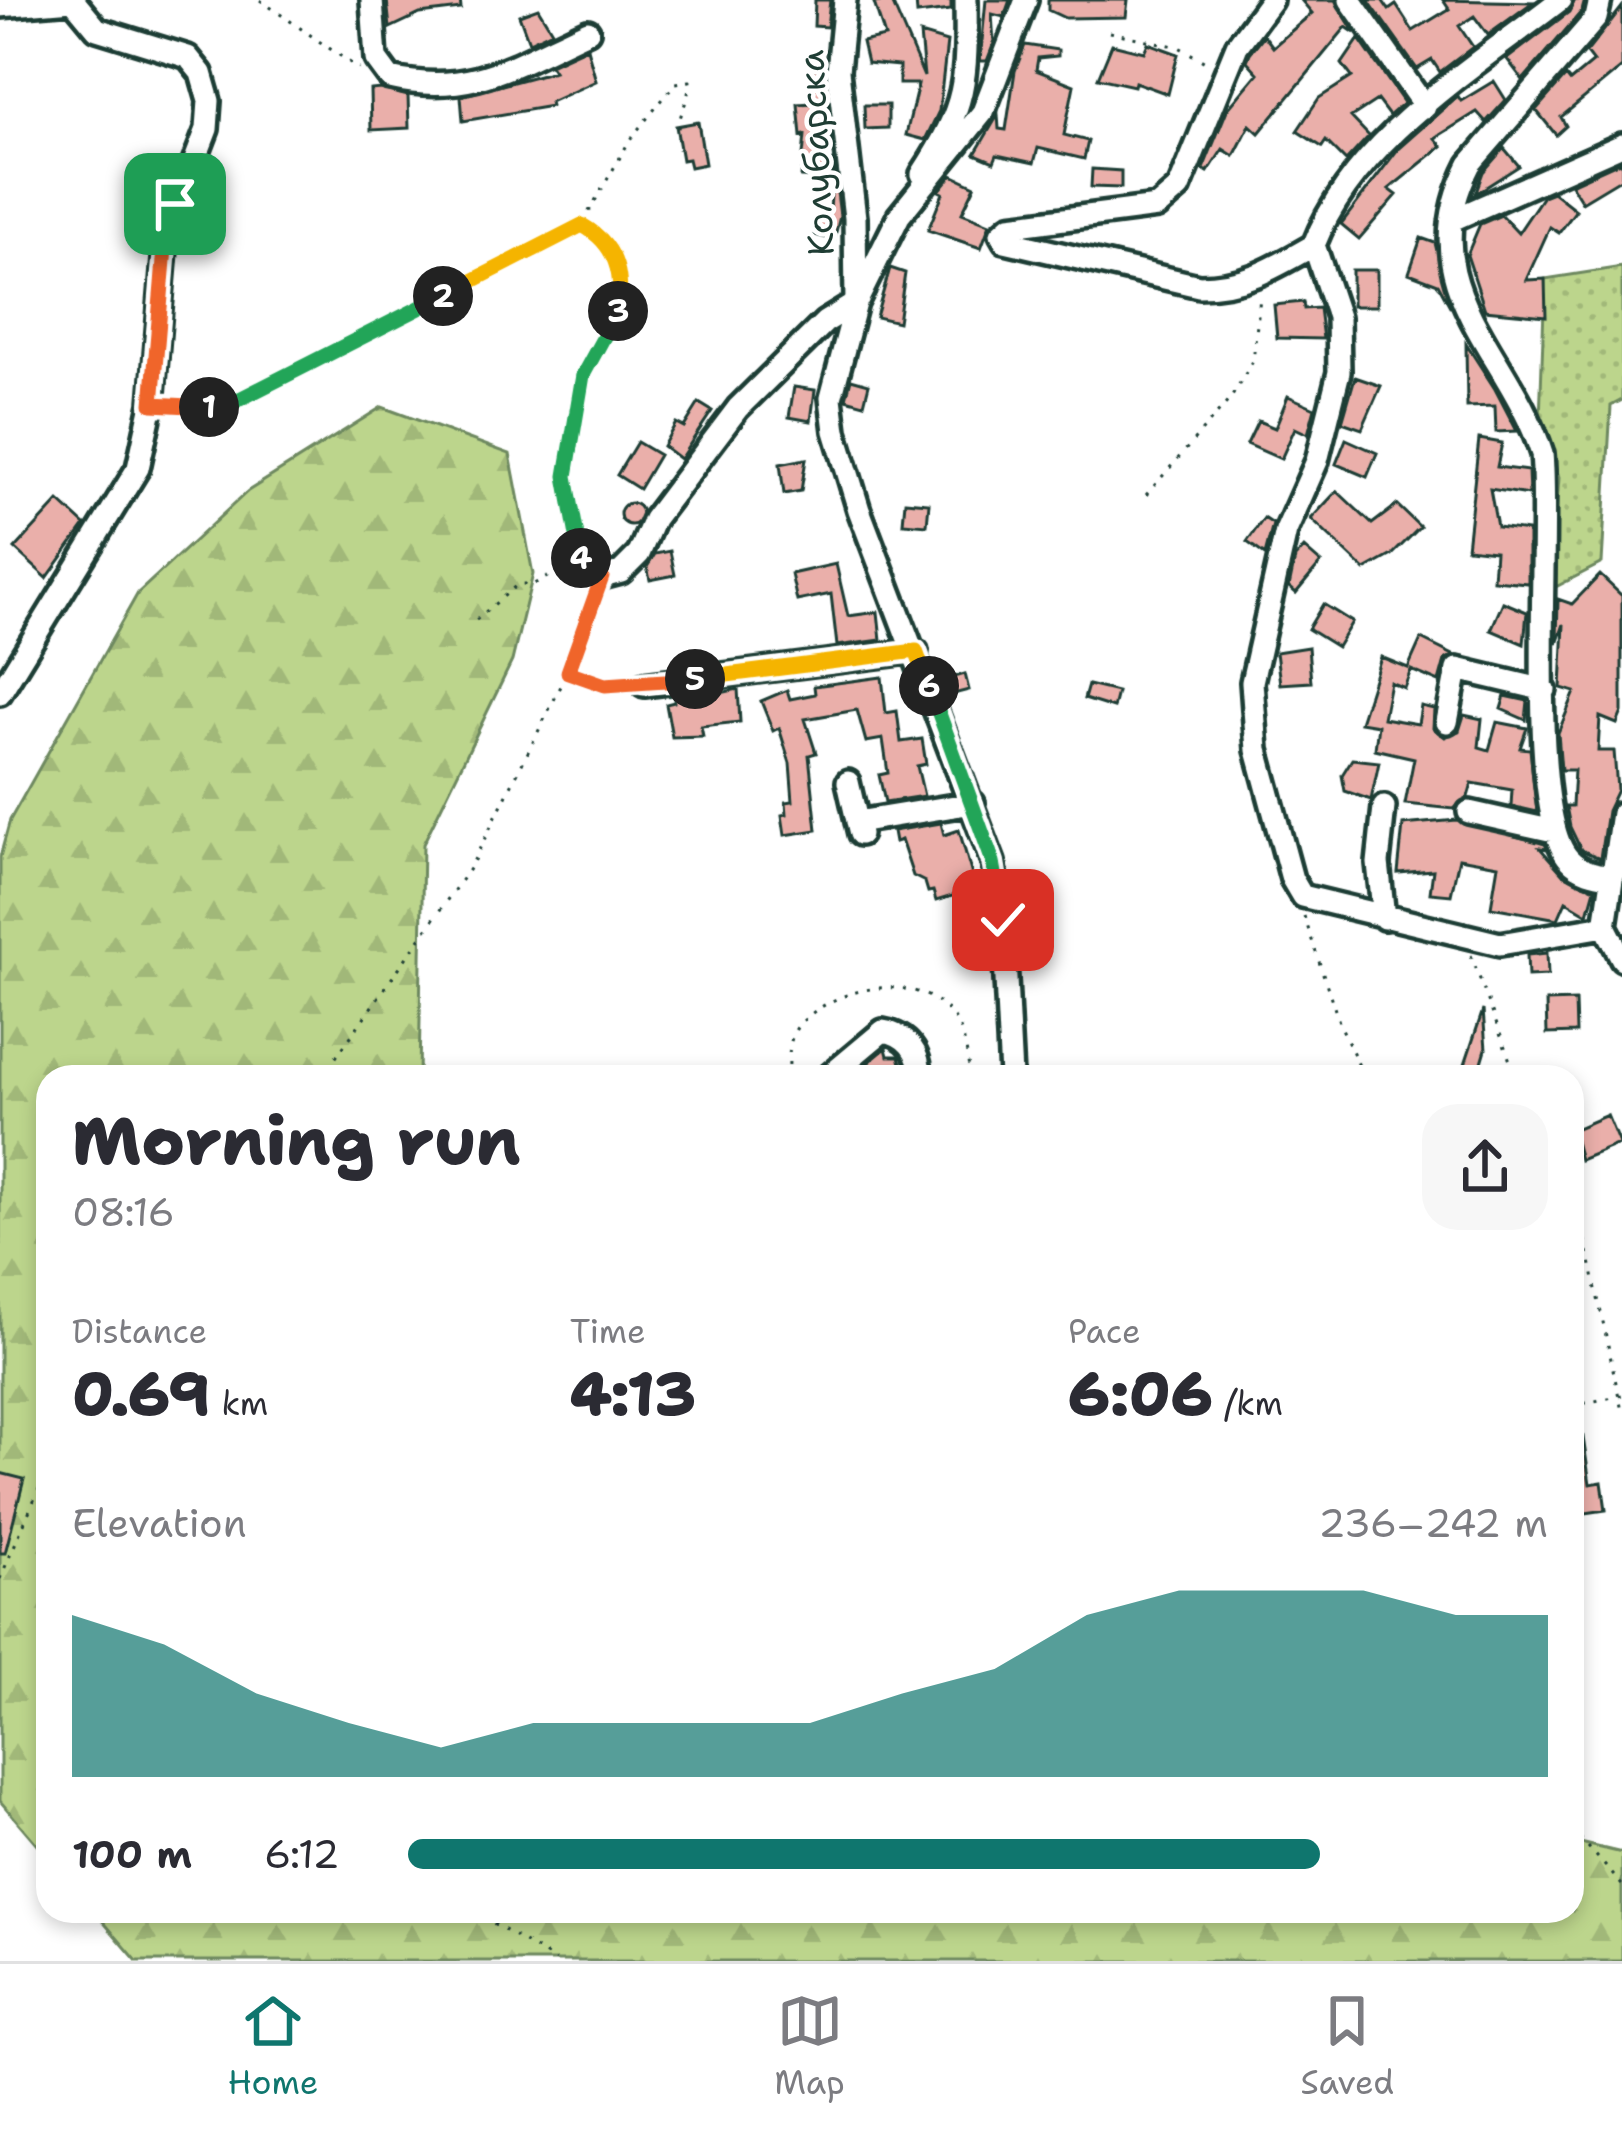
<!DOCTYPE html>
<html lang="en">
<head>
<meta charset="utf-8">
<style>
  body { margin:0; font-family:"Shantell Sans",sans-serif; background:#f7f7f7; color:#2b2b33; height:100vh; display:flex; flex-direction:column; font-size:45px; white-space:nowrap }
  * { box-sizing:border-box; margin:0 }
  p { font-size:39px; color:#7c7c81 }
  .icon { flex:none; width:66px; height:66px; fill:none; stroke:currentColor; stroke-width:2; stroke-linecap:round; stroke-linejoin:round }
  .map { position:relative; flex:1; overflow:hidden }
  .sheet { position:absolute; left:36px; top:1065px; width:1548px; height:858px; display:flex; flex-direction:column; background:#fff; border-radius:36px; box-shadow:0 6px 18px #0003 }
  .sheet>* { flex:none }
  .pin { position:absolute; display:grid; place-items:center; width:102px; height:102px; color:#fff; margin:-51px; border-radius:24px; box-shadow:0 6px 18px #0006 }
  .km { position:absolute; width:60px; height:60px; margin:-30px; border-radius:50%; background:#222; color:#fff; font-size:33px; line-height:60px; text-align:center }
  .round { display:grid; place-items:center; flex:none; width:126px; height:126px; border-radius:36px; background:#f7f7f7 }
  .headline { display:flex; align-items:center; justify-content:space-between; height:204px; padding:0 36px }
  h1 { font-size:66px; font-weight:800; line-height:90px }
  .figures { display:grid; grid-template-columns:repeat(3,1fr); gap:18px; height:204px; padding:12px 36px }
  .figures div { display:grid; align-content:center }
  .figures b { font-size:60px; font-weight:800 }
  .figures small { font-size:33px; font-weight:400 }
  .figures p { font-size:33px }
  .chart { height:336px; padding:24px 36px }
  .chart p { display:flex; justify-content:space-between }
  .chart svg { width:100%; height:216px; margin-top:12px; fill:#0f766e; opacity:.7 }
  ul { padding:0 36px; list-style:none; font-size:39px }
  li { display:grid; grid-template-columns:192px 144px 1fr; align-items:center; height:90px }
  li i { height:30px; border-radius:15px; background:#0f766e }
  .tab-bar { display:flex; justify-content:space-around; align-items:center; height:168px; border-top:3px solid #e1e1e2; background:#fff; font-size:33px; color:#7c7c81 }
  .tab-bar a { display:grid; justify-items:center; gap:6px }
  .tab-bar .active { color:#0f766e }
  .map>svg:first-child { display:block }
  .grass { fill:url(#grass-dots); stroke:#6e8960; stroke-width:3 }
  .forest { fill:url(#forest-firs); stroke:#6e8960; stroke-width:3 }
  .building { fill:#eaafaa; stroke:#1f3d34; stroke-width:3 }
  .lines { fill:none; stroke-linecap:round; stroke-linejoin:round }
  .minor-casing { stroke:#1f3d34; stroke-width:30 }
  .path { stroke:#1f3d34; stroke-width:3; stroke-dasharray:3 9; stroke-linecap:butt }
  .minor { stroke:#fff; stroke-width:21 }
  .split-1-casing { stroke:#fff; stroke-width:24 }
  .split-2-casing { stroke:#fff; stroke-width:24 }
  .split-3-casing { stroke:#fff; stroke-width:24 }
  .split-4-casing { stroke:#fff; stroke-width:24 }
  .split-5-casing { stroke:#fff; stroke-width:24 }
  .split-6-casing { stroke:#fff; stroke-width:24 }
  .split-7-casing { stroke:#fff; stroke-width:24 }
  .split-1 { stroke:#f0652b; stroke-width:15 }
  .split-2 { stroke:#22a559; stroke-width:15 }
  .split-3 { stroke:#f5b400; stroke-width:15 }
  .split-4 { stroke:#22a559; stroke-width:15 }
  .split-5 { stroke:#f0652b; stroke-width:15 }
  .split-6 { stroke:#f5b400; stroke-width:15 }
  .split-7 { stroke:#22a559; stroke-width:15 }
  .labels { text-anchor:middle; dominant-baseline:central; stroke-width:9; stroke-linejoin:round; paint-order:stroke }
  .street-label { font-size:36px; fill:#1f3d34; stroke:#fff }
</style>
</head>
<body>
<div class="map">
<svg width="1622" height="1961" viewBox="0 0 1622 1961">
  <defs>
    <pattern id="grass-dots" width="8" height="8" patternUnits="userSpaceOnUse" patternTransform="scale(3)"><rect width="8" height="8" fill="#bcd58c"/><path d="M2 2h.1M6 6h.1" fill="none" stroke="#a1b879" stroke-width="1.8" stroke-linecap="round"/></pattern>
    <pattern id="forest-firs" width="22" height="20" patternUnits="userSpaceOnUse" patternTransform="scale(3)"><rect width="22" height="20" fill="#bcd58c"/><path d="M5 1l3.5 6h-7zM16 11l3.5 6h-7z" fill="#a1b879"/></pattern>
  </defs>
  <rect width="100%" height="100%" fill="#fff"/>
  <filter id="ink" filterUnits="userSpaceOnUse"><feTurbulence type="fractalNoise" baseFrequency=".00833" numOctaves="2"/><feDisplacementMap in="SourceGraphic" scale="24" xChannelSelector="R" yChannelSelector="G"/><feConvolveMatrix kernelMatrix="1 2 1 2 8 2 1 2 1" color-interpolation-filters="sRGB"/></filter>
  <g filter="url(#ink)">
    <path class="grass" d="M1622 267V400L1611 406 1602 563 1550 590 1559 478 1540 420 1545 279Z"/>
    <path class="forest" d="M382 407 510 454 533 574 512 661 423 844 419 1077H48V1857L0 1801V857L10 820 138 593 248 491Z
      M1572 1841 1622 1853V1961H137L94 1911H1572Z"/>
    <path class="building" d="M387 0H460L461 9 420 14 390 28Z
      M815 0H830L827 27 814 26Z
      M891 0 924 77 920 34 947 42 939 111 925 140 906 135 918 84H899V66L867 63 862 42 885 37 874 3Z
      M916 0H951V10L917 14Z
      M986 0H1010L1004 17 992 14 994 43 987 61H980Z
      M1048 0H1128L1126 17 1065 18 1048 10Z
      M1301 0H1335L1355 33 1346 27 1259 133 1250 125 1234 156 1223 149 1208 172 1203 169 1227 110 1258 73 1247 61 1250 53 1264 35 1273 47 1312 13Z
      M1368 0H1382L1389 10 1396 5 1413 31 1449 9 1443 0 1533 2 1488 35 1474 16 1459 26 1473 47 1440 72 1432 60 1417 69Z
      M1575 0H1585L1582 11 1523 80 1507 59 1569 12Z
      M1622 7V67L1561 117 1566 126 1556 135 1536 110 1566 76 1570 81 1593 62 1586 53Z
      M538 8 552 31 529 42 519 15Z
      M1359 39 1404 103 1389 116 1377 100 1351 117 1369 136 1346 161 1326 141 1322 147 1297 131 1319 98 1352 77 1342 64Z
      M1148 43 1178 54 1168 94 1135 82 1134 86 1098 78 1112 44 1144 52Z
      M1025 45 1058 50V56L1038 58 1036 70 1074 85 1064 135 1088 141 1084 159 1038 148 1034 163 997 155 994 162 975 154 998 115 999 129 1006 130 1015 71Z
      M587 48 596 81 550 102 551 106 463 121 461 96 554 71 550 65Z
      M823 68 830 133 823 178 801 177 805 135 801 136 798 104 813 103 809 69Z
      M1494 81 1506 100 1486 122 1477 112 1435 138 1442 146 1389 189 1397 195 1359 239 1341 224 1398 149 1458 96 1461 101Z
      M381 89 408 96 409 128 371 130 370 90Z
      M864 105H888V128L865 129Z
      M698 122 705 164 690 167 688 159 682 160 676 126Z
      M1504 148 1519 166 1475 194 1483 172Z
      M833 160 840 216 834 240 815 235 822 209 830 212Z
      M1622 161V178L1582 202 1571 184Z
      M1092 169 1121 171V188L1091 187Z
      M952 175 975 186 962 213 990 224 981 248 928 230 943 193 939 191Z
      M1553 192 1576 210 1559 233 1550 227 1526 280 1545 279 1546 316 1485 310 1467 255 1480 224 1501 215 1518 233 1543 196Z
      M1421 238 1435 243 1451 308 1438 284 1409 273Z
      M890 268 905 273 898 322 876 317Z
      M1352 270H1377V306H1352Z
      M1303 302 1304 309 1319 308 1323 339 1277 338 1274 305Z
      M1466 344 1495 389 1517 431 1496 432 1495 406 1467 407Z
      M1355 377 1381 386 1362 429 1342 422Z
      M851 379 869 384 864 404 846 399Z
      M794 387 815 390 811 421 789 417Z
      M1288 396 1315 408 1308 434 1295 428 1281 459 1247 444 1258 421 1275 428Z
      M699 403 712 411 680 459 663 446 676 423 684 427Z
      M1346 439 1377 453 1367 477 1336 464Z
      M1479 439 1502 443 1497 467 1528 471 1529 495 1490 489 1497 527 1528 531V583L1493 580 1495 551 1467 548Z
      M637 442 659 455 639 489 617 475Z
      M806 459 801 491 784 494 780 464Z
      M1337 491 1372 524 1397 505 1420 527 1392 555 1365 570 1311 519Z
      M59 501 85 525 47 578 15 549Z
      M905 501 929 503 927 525 903 523Z
      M620 514a11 11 0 1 1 22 0a11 11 0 1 1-22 0Z
      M1264 518 1273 524 1265 555 1247 542Z
      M1304 548 1321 563 1296 593 1289 587 1295 558Z
      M670 551 675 575 650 580 647 567 655 554Z
      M836 564 848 616 878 612 881 640 837 646 831 594 797 601 791 574Z
      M1600 575 1622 596V712L1617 724 1600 717 1598 751H1614L1617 790 1607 811 1600 858 1581 850 1570 827 1566 806H1572L1574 770H1561L1558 733 1575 692 1561 688 1564 624 1557 644 1558 599 1572 604Z
      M1503 602 1527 612 1524 644 1491 630Z
      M1323 604 1352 622 1337 647 1308 629Z
      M1421 639 1453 655 1445 660 1439 682 1411 670 1404 688 1390 682 1383 718 1418 724 1421 706 1434 709 1433 728 1445 737 1459 731 1464 715 1482 719 1479 747 1489 750 1497 722 1527 728 1520 748 1530 749 1537 812 1511 806 1512 790 1472 783 1468 797 1454 809 1405 804 1414 758 1375 749 1378 725 1360 722 1381 657 1408 668Z
      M1308 647 1311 682 1280 684 1276 652Z
      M965 674 969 690 946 696 941 681Z
      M882 677 886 713 897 711 901 742 922 739 926 764 917 766 924 796 885 802 879 775 888 773 883 739 866 742 857 710 805 719 816 753 809 755 817 830 785 835 782 815 787 814 786 802 793 801 790 763 779 728 773 731 761 701 787 690 790 699 815 694 814 686Z
      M1088 685 1117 692 1113 708 1084 699Z
      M738 689 740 722 701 726 703 736 672 737 666 704 674 702V696L690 694V700Z
      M1505 696 1528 701 1526 720 1501 709Z
      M1352 759 1379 762 1371 800 1345 791 1342 775Z
      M1457 820 1545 844 1548 849 1540 848 1563 874 1595 889 1588 914 1566 901 1558 919 1491 907 1498 865 1459 858 1451 895 1430 893 1433 870 1398 873 1403 825Z
      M941 823 944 835 959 830 976 889 936 901 933 891 928 892 925 882 913 876 901 840 895 842 893 831Z
      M1547 953 1548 975 1528 976 1527 955Z
      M1575 1001 1576 1033 1547 1034 1546 1002Z
      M1483 1010 1486 1049 1480 1069 1465 1064Z
      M886 1048 888 1056H899L905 1077H851Z
      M1607 1115 1619 1144 1580 1160 1572 1130Z
      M1572 1417H1580L1590 1484 1602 1482 1606 1510 1572 1515Z
      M0 1473 24 1479 5 1553H0Z"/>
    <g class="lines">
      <defs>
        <path id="minor" d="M372 0 376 59 390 78C471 97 515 64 588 31
          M845 0 838 71 855 218 856 302
          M1271 0 1237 46 1179 188 1157 207 1010 226 1001 234 1005 241 1199 286C1245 286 1274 268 1314 245
          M1350 0 1425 107
          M1560 0C1473 68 1355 139 1314 245L1338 317 1339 372 1317 461 1286 531 1252 682 1257 750 1292 879 1302 896 1500 944 1605 926
          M1600 0 1596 18 1470 164C1407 286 1510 350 1542 454 1550 531 1525 812 1569 859 1580 871 1595 874 1611 876
          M0 6 72 0
          M922 174C967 105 967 81 966 0
          M1452 220 1622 145
          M602 577 621 572 639 554 654 519 738 408 825 322 856 303
          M644 685 916 651
          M0 693 138 468 152 404 166 236 207 129 209 101 201 73 188 57 97 29 73 0
          M1447 722 1457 669 1545 690
          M848 782 860 834
          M1469 812 1554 831
          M1622 813 1605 926 1622 959
          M857 822 973 803
          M1384 918 1378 863 1384 807
          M828 1077 883 1031C908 1035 920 1053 920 1077
          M1011 1077 1003 920 993 862 859 510 835 431 831 398 856 303 899 216 983 112 1026 0"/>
      </defs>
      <use href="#minor" class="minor-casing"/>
      <path class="path" d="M260 0 359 69
        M1110 32 1179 47 1207 63
        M583 222 631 138 676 83 690 81C687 112 675 112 678 150
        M173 405H228L582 225C623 248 632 296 608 336 601 349 588 361 583 375 566 419 559 526 586 566
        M1146 495 1231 398 1253 361 1260 297
        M476 620 518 584H534L580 560
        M570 673 624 685
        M1304 916 1339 1022 1364 1077
        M1471 955 1516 1077
        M322 1077 471 866 568 672 595 596
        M789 1077C789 1060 787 1037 800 1024 836 986 915 970 952 1015 966 1033 967 1056 970 1077
        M1572 1206 1584 1233 1622 1411
        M1572 1406 1622 1395
        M0 1579 48 1468
        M1572 1829 1622 1885
        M473 1911 556 1961"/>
      <use href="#minor" class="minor"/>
    </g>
  </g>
  <g class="lines" filter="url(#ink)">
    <defs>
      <path id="split-1" d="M175 204 166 236 152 404 209 407"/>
      <path id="split-2" d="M209 407 228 405 443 296"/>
      <path id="split-3" d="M443 296 582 225C616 244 624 274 618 311"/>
      <path id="split-4" d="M581 558 566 476 583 375 618 311"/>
      <path id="split-5" d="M581 558 602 577 568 672 605 685 695 679"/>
      <path id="split-6" d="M695 679 916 651 929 686"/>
      <path id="split-7" d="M929 686 993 862 1003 920"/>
    </defs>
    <use href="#split-1" class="split-1-casing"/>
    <use href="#split-2" class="split-2-casing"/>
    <use href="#split-3" class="split-3-casing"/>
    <use href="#split-4" class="split-4-casing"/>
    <use href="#split-5" class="split-5-casing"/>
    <use href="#split-6" class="split-6-casing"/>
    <use href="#split-7" class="split-7-casing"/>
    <use href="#split-1" class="split-1"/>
    <use href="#split-2" class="split-2"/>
    <use href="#split-3" class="split-3"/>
    <use href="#split-4" class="split-4"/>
    <use href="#split-5" class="split-5"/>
    <use href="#split-6" class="split-6"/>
    <use href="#split-7" class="split-7"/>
  </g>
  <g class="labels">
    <g class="street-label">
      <text transform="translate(816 153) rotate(-93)">Колубарска</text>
    </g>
  </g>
</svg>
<div class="pin" style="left:175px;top:204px;background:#1e9e55"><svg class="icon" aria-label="arrive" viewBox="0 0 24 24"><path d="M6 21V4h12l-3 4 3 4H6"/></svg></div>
<div class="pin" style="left:1003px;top:920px;background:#d93025"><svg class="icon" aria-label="check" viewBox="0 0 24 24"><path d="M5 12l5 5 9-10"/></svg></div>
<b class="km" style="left:209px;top:407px">1</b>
<b class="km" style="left:443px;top:296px">2</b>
<b class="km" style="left:618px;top:311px">3</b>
<b class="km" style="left:581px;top:558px">4</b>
<b class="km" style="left:695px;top:679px">5</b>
<b class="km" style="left:929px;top:686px">6</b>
<section class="sheet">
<div class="headline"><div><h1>Morning run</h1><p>08:16</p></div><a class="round"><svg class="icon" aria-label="share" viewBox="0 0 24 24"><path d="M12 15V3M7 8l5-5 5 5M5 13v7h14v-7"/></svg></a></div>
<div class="figures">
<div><p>Distance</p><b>0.69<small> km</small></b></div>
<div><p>Time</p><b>4:13</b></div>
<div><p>Pace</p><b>6:06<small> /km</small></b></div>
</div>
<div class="chart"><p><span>Elevation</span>236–242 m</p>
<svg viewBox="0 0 160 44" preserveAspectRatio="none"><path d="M0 44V11L10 17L20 27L30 33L40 38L50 33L60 33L70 33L80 33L90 27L100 22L110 11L120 6L130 6L140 6L150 11L160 11V44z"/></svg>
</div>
<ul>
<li><b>100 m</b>6:12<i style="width:80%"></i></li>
</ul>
</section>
</div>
<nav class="tab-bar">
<a class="active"><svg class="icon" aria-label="home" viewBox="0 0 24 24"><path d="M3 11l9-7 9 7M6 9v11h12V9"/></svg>Home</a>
<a><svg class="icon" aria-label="map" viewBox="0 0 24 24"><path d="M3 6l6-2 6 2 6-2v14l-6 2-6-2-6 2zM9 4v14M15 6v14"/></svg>Map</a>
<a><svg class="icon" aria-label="saved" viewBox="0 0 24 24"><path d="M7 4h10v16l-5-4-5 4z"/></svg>Saved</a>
</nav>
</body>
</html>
